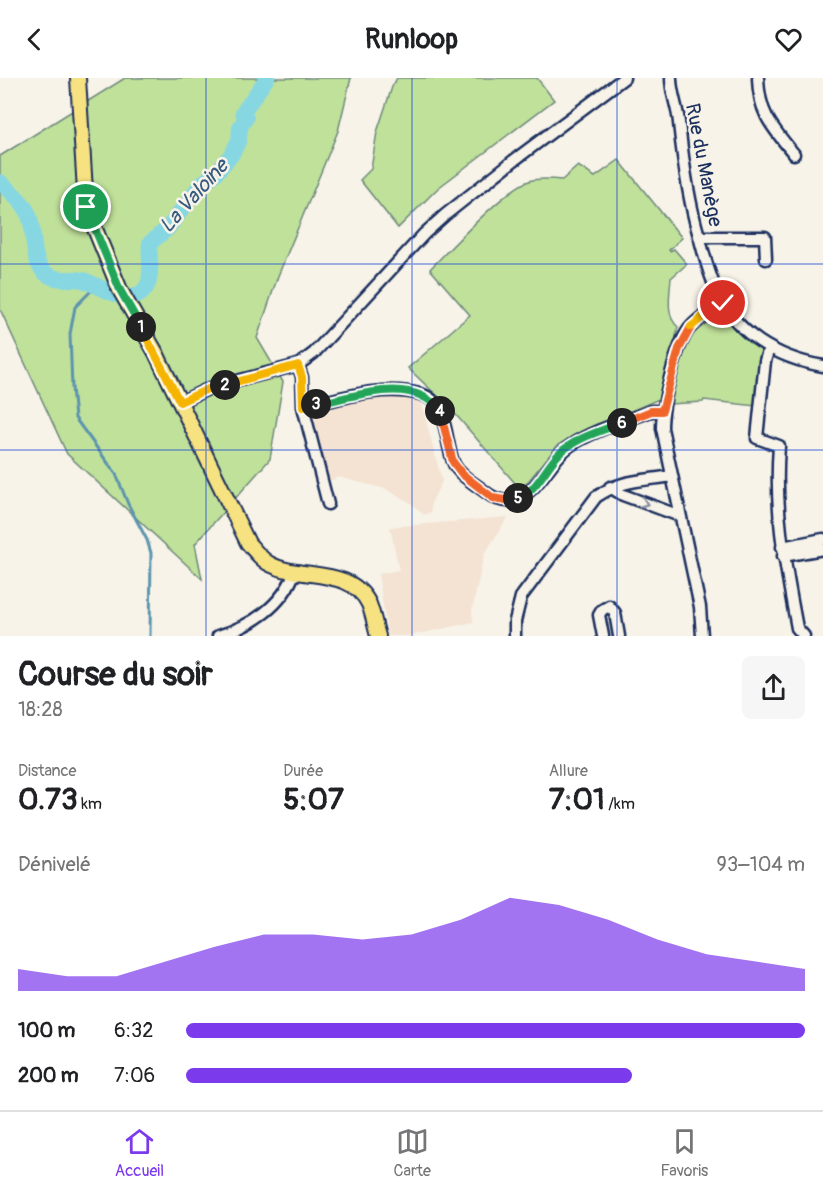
<!DOCTYPE html>
<html lang="fr">
<head>
<meta charset="utf-8">
<style>
  body { margin:0; font-family:Pangolin,sans-serif; background:#f6f6f6; color:#202124; height:100vh; display:flex; flex-direction:column; font-size:22px; white-space:nowrap }
  * { box-sizing:border-box; margin:0 }
  p { font-size:20px; color:#757577 }
  .icon { flex:none; width:33px; height:33px; fill:none; stroke:currentColor; stroke-width:2; stroke-linecap:round; stroke-linejoin:round }
  .map { position:relative; height:558px; overflow:hidden }
  .side { display:flex; flex-direction:column; background:#fff; flex:1 }
  .side>* { flex:none }
  .pin { position:absolute; display:grid; place-items:center; width:51px; height:51px; color:#fff; margin:-26px; border:3px solid #fff; border-radius:50%; box-shadow:0 2px 6px #0007 }
  .km { position:absolute; width:30px; height:30px; margin:-15px; border-radius:50%; background:#222; color:#fff; font-size:16px; line-height:30px; text-align:center }
  .round { display:grid; place-items:center; flex:none; width:63px; height:63px; border-radius:9px; background:#f6f6f6 }
  .overview { display:flex; align-items:center; justify-content:space-between; height:102px; padding:0 18px }
  h1 { font-size:33px; font-weight:700; line-height:45px }
  .stats { display:grid; grid-template-columns:repeat(3,1fr); gap:9px; height:102px; padding:6px 18px }
  .stats div { display:grid; align-content:center }
  .stats b { font-size:30px; font-weight:700 }
  .stats small { font-size:16px; font-weight:400 }
  .stats p { font-size:16px }
  .chart { height:168px; padding:12px 18px }
  .chart p { display:flex; justify-content:space-between }
  .chart svg { width:100%; height:108px; margin-top:6px; fill:#7c3aed; opacity:.7 }
  ul { padding:0 18px; list-style:none; font-size:20px }
  li { display:grid; grid-template-columns:96px 72px 1fr; align-items:center; height:45px }
  li i { height:15px; border-radius:8px; background:#7c3aed }
  header { display:flex; justify-content:space-between; align-items:center; height:78px; padding:0 18px; background:#fff; font-size:27px; font-weight:700 }
  .tab-bar { display:flex; justify-content:space-around; align-items:center; height:84px; border-top:2px solid #e0e0e0; background:#fff; font-size:16px; color:#757577 }
  .tab-bar a { display:grid; justify-items:center; gap:3px }
  .tab-bar .current { color:#7c3aed }
  .map>svg:first-child { display:block }
  .built { fill:#f4e2d2 }
  .green { fill:#c0e19a; stroke:#6e887c; stroke-width:1.5 }
  .water { fill:#87d7e3; stroke:#5c94ae; stroke-width:1.5 }
  .lines { fill:none; stroke-linecap:round; stroke-linejoin:round }
  .stream { stroke:#5c94ae; stroke-width:3 }
  .river { stroke:#87d7e3; stroke-width:16 }
  .minor-casing { stroke:#1b2f5e; stroke-width:15 }
  .major-casing { stroke:#1b2f5e; stroke-width:18 }
  .minor { stroke:#f7f3e8; stroke-width:10 }
  .major { stroke:#f7e281; stroke-width:14 }
  .oneway { stroke:#8991a3 }
  .split-1-casing { stroke:#fff; stroke-width:12 }
  .split-2-casing { stroke:#fff; stroke-width:12 }
  .split-3-casing { stroke:#fff; stroke-width:12 }
  .split-4-casing { stroke:#fff; stroke-width:12 }
  .split-5-casing { stroke:#fff; stroke-width:12 }
  .split-6-casing { stroke:#fff; stroke-width:12 }
  .split-7-casing { stroke:#fff; stroke-width:12 }
  .split-8-casing { stroke:#fff; stroke-width:12 }
  .split-1 { stroke:#22a559; stroke-width:8 }
  .split-2 { stroke:#f5b400; stroke-width:8 }
  .split-3 { stroke:#f5b400; stroke-width:8 }
  .split-4 { stroke:#22a559; stroke-width:8 }
  .split-5 { stroke:#f0652b; stroke-width:8 }
  .split-6 { stroke:#22a559; stroke-width:8 }
  .split-7 { stroke:#f0652b; stroke-width:8 }
  .split-8 { stroke:#f5b400; stroke-width:8 }
  .grid { fill:none; stroke:#1d4ed8; stroke-width:1.5; stroke-opacity:0.55 }
  .labels { text-anchor:middle; dominant-baseline:central; stroke-width:5; stroke-linejoin:round; paint-order:stroke }
  .street-label { font-size:20px; fill:#1b2f5e; stroke:#f7f3e8 }
  .water-label { font-size:21px; font-style:italic; fill:#36597f; stroke:#f7f3e8 }
</style>
</head>
<body>
<header><svg class="icon" aria-label="back" viewBox="0 0 24 24"><path d="M15 5l-7 7 7 7"/></svg>Runloop<svg class="icon" aria-label="heart" viewBox="0 0 24 24"><path d="M12 20l-8-8c-3-5 5-10 8-4 3-6 11-1 8 4z"/></svg></header>
<div class="map">
<svg width="823" height="558" viewBox="0 0 823 558">
  <rect width="100%" height="100%" fill="#f7f3e8"/>
  <filter id="ink" filterUnits="userSpaceOnUse"><feTurbulence type="fractalNoise" baseFrequency=".0167" numOctaves="2"/><feDisplacementMap in="SourceGraphic" scale="12" xChannelSelector="R" yChannelSelector="G"/><feConvolveMatrix kernelMatrix="1 2 1 2 8 2 1 2 1" color-interpolation-filters="sRGB"/></filter>
  <g filter="url(#ink)">
    <path class="built" d="M372 318 420 320 442 403 431 425V434L424 437 411 425 386 411 338 399 330 403 312 342 314 334 320 330Z
      M508 439 484 477 472 532 473 544 409 558H388L378 496 399 492 390 449Z"/>
    <path class="green" d="M125 0H351L338 53 278 198 257 260 283 304 270 381 195 466 202 501 67 376 0 231V78Z
      M397 0H537L554 22 438 110 398 150 360 102 371 91 377 54 392 9Z
      M619 82 682 160 669 172 670 173 674 171 687 186 671 200C670 215 665 238 678 249L665 308 659 321 575 357 558 367 521 412 450 330 408 290 470 237 430 191C449 172 506 110 529 103 538 100 552 101 562 102L578 88 595 99Z
      M716 237 729 242 762 273 756 328 704 322 703 324 670 326 684 275 694 255Z"/>
    <path class="water" d="M267 0H274L246 34 242 48V65L232 81 198 114 174 153 161 159 153 164C152 176 154 207 147 215 144 218 139 221 134 223L133 220 136 215 139 217C155 196 147 187 150 165L168 150 201 106 216 95 232 76 239 64 243 34Z
      M0 101 18 120 28 124 34 132V141L39 159 42 188 47 193 70 202 92 201 103 209 111 210 122 227 113 216 81 202 66 203 51 198 43 193 38 184 28 134 0 104Z"/>
    <g class="lines">
      <path class="stream" d="M96 208 75 229 70 256 72 310 75 340 116 396 128 426 147 462 151 475 150 558"/>
      <path class="river" d="M0 104C9 112 23 123 28 135 36 152 30 178 43 193 54 205 70 199 83 202 102 208 135 235 148 206 153 193 148 178 150 165L168 150 201 106 216 95 232 76 239 62 240 49 246 40 243 34 267 0"/>
      <defs>
        <path id="minor" d="M671 0C671 16 678 30 679 45 683 83 688 121 699 158 704 176 708 194 716 211 735 256 777 280 823 288
          M758 0C759 36 772 49 794 76
          M700 159H765L766 181
          M769 270 765 283 757 360 779 368C774 433 785 486 797 550L804 558
          M298 287 302 299 303 329 328 426
          M180 324 210 310 298 287 314 275 424 156 445 137 513 83 624 0
          M303 329C340 321 381 306 420 316 449 323 444 364 454 386 460 398 474 405 484 413 493 420 502 425 513 422 540 415 549 381 571 367 594 352 626 343 651 333H662
          M610 409 623 417 680 438
          M782 469 823 461
          M783 478 823 471
          M218 558C251 548 283 528 295 493
          M515 558V543L521 519 596 419C622 401 642 403 672 398
          M603 558 599 537 602 532 609 528 615 535 619 558
          M702 558 700 529 662 350C662 327 675 269 689 251 698 240 711 232 723 225"/>
        <path id="major" d="M78 0 86 129 120 212 156 275 248 465C254 472 260 480 268 485 299 503 350 487 369 526 373 536 375 548 378 558"/>
      </defs>
      <use href="#minor" class="minor-casing"/>
      <use href="#major" class="major-casing"/>
      <use href="#minor" class="minor"/>
      <use href="#major" class="major"/>
    </g>
    <defs><path id="oneway-chevron" d="M-2-3.5L2.5 0L-2 3.5" fill="none" stroke-width="1.6" stroke-linecap="round" stroke-linejoin="round" transform="scale(1.5)"/></defs>
    <use class="oneway" href="#oneway-chevron" transform="translate(644 425) rotate(20)"/>
  </g>
  <g class="lines" filter="url(#ink)">
    <defs>
      <path id="split-1" d="M86 129 120 212 141 249"/>
      <path id="split-2" d="M141 249 180 324 210 310 225 307"/>
      <path id="split-3" d="M225 307 298 287 302 299 303 329 316 326"/>
      <path id="split-4" d="M316 326C353 319 414 296 440 333"/>
      <path id="split-5" d="M440 333 453 384 462 396 493 420 511 423 518 420"/>
      <path id="split-6" d="M518 420C537 413 545 390 559 376 575 360 601 353 622 345"/>
      <path id="split-7" d="M622 345 651 333H662L679 271 691 249"/>
      <path id="split-8" d="M691 249 705 237 723 225"/>
    </defs>
    <use href="#split-1" class="split-1-casing"/>
    <use href="#split-2" class="split-2-casing"/>
    <use href="#split-3" class="split-3-casing"/>
    <use href="#split-4" class="split-4-casing"/>
    <use href="#split-5" class="split-5-casing"/>
    <use href="#split-6" class="split-6-casing"/>
    <use href="#split-7" class="split-7-casing"/>
    <use href="#split-8" class="split-8-casing"/>
    <use href="#split-1" class="split-1"/>
    <use href="#split-2" class="split-2"/>
    <use href="#split-3" class="split-3"/>
    <use href="#split-4" class="split-4"/>
    <use href="#split-5" class="split-5"/>
    <use href="#split-6" class="split-6"/>
    <use href="#split-7" class="split-7"/>
    <use href="#split-8" class="split-8"/>
  </g>
  <path class="grid" d="M206 0V558M412 0V558M617 0V558M0 186H823M0 372H823"/>
  <g class="labels">
    <g class="street-label">
      <text transform="translate(704 87) rotate(79)">Rue du Manège</text>
    </g>
    <g class="water-label">
      <text transform="translate(194 118) rotate(-48)">La Valoine</text>
    </g>
  </g>
</svg>
<div class="pin" style="left:86px;top:129px;background:#1e9e55"><svg class="icon" aria-label="arrive" viewBox="0 0 24 24"><path d="M6 21V4h12l-3 4 3 4H6"/></svg></div>
<div class="pin" style="left:723px;top:225px;background:#d93025"><svg class="icon" aria-label="check" viewBox="0 0 24 24"><path d="M5 12l5 5 9-10"/></svg></div>
<b class="km" style="left:141px;top:249px">1</b>
<b class="km" style="left:225px;top:307px">2</b>
<b class="km" style="left:316px;top:326px">3</b>
<b class="km" style="left:440px;top:333px">4</b>
<b class="km" style="left:518px;top:420px">5</b>
<b class="km" style="left:622px;top:345px">6</b>
</div>
<section class="side">
<div class="overview"><div><h1>Course du soir</h1><p>18:28</p></div><a class="round"><svg class="icon" aria-label="share" viewBox="0 0 24 24"><path d="M12 15V3M7 8l5-5 5 5M5 13v7h14v-7"/></svg></a></div>
<div class="stats">
<div><p>Distance</p><b>0.73<small> km</small></b></div>
<div><p>Durée</p><b>5:07</b></div>
<div><p>Allure</p><b>7:01<small> /km</small></b></div>
</div>
<div class="chart"><p><span>Dénivelé</span>93–104 m</p>
<svg viewBox="0 0 160 44" preserveAspectRatio="none"><path d="M0 44V35L10 38L20 38L30 32L40 26L50 21L60 21L70 23L80 21L90 15L100 6L110 9L120 15L130 23L140 29L150 32L160 35V44z"/></svg>
</div>
<ul>
<li><b>100 m</b>6:32<i style="width:100%"></i></li>
<li><b>200 m</b>7:06<i style="width:72%"></i></li>
</ul>
</section>
<nav class="tab-bar">
<a class="current"><svg class="icon" aria-label="home" viewBox="0 0 24 24"><path d="M3 11l9-7 9 7M6 9v11h12V9"/></svg>Accueil</a>
<a><svg class="icon" aria-label="map" viewBox="0 0 24 24"><path d="M3 6l6-2 6 2 6-2v14l-6 2-6-2-6 2zM9 4v14M15 6v14"/></svg>Carte</a>
<a><svg class="icon" aria-label="saved" viewBox="0 0 24 24"><path d="M7 4h10v16l-5-4-5 4z"/></svg>Favoris</a>
</nav>
</body>
</html>
